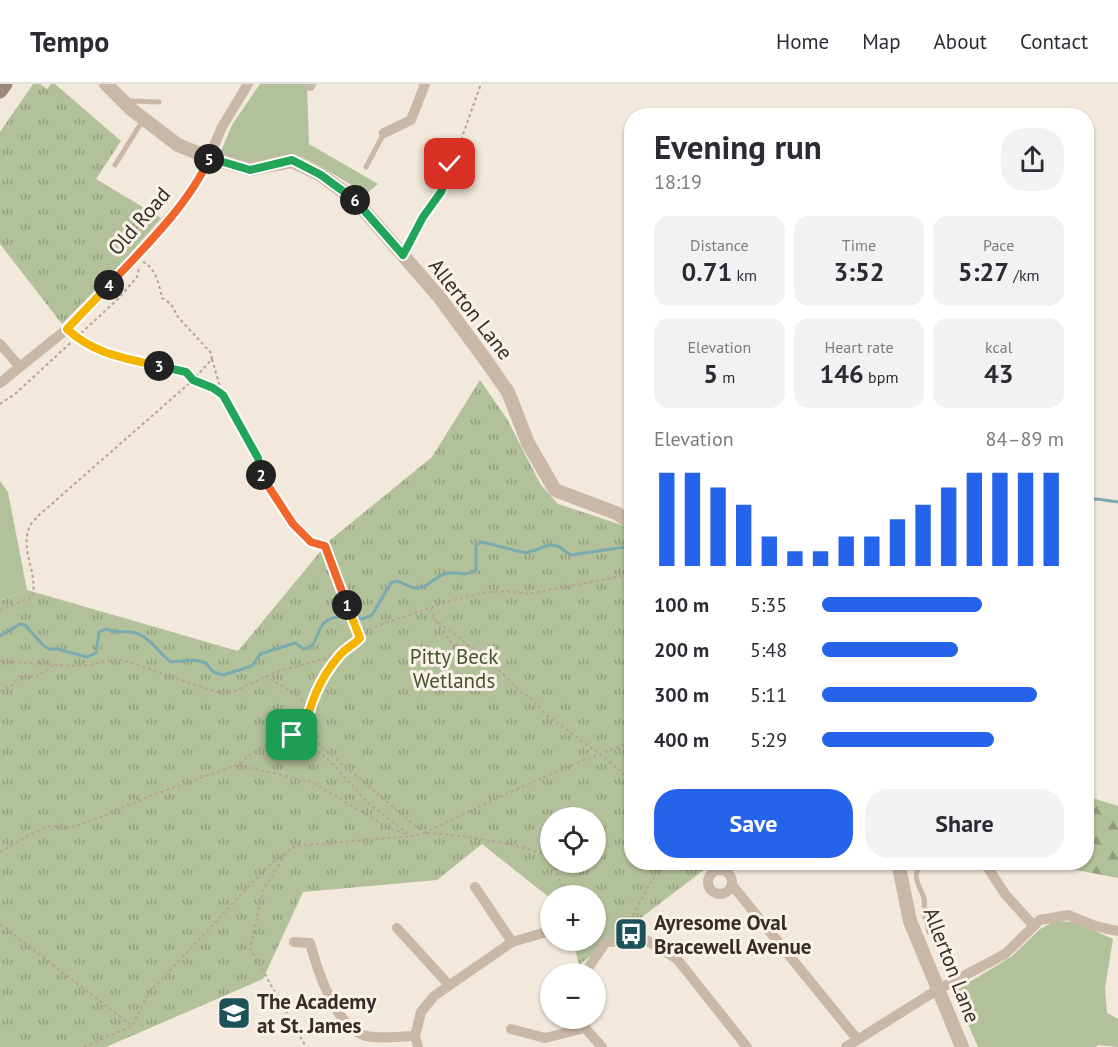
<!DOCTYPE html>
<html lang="en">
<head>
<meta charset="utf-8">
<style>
  body { margin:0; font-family:"PT Sans",sans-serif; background:#f2f2f3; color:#2b2b33; height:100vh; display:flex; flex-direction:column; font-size:22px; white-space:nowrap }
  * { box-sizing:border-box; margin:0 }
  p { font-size:20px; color:#7c7c81 }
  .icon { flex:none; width:33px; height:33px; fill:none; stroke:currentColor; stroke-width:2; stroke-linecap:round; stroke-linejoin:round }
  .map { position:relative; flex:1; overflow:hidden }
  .drawer { position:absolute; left:624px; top:24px; width:470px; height:762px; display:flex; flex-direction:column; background:#fff; border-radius:24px; box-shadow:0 2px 4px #0004 }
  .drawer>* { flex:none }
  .fabs { position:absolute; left:540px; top:723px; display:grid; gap:12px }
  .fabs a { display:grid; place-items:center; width:66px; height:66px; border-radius:50%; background:#fff; box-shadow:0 2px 4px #0004; font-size:30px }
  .pin { position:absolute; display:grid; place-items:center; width:51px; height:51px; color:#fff; margin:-26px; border-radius:12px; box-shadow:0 3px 9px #0006 }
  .km { position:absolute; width:30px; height:30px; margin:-15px; border-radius:50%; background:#222; color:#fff; font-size:16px; line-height:30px; text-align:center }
  .round { display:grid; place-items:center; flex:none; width:63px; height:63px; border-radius:24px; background:#f2f2f3 }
  .headline { display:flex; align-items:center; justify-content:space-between; height:102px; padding:0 30px }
  h1 { font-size:33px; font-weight:700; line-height:45px }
  .metrics { display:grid; grid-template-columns:repeat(3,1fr); gap:9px; height:102px; padding:6px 30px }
  .metrics div { display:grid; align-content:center; border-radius:15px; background:#f2f2f3; text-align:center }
  .metrics b { font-size:26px; font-weight:700 }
  .metrics small { font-size:16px; font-weight:400 }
  .metrics p { font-size:16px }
  .chart { height:168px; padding:12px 30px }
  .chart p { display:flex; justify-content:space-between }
  .chart svg { width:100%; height:108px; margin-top:6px; stroke:#2563eb; stroke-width:6 }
  .button { display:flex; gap:12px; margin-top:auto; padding:12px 30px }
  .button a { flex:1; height:69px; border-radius:24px; background:#2563eb; color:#fff; font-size:24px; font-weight:700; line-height:69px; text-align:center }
  .button a+a { background:#f2f2f3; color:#2b2b33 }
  ul { padding:0 30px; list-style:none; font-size:20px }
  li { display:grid; grid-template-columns:96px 72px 1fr; align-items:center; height:45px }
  li i { height:15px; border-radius:8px; background:#2563eb }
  header { display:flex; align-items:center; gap:36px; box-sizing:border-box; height:84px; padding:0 30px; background:#fff; border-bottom:2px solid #e1e1e2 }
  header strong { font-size:28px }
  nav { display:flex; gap:33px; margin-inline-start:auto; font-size:21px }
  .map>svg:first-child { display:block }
  .grass { fill:#b3c19b }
  .forest { fill:url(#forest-firs) }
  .park { fill:url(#park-tufts); fill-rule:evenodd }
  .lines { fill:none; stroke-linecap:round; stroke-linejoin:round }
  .stream { stroke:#7aabaf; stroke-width:3 }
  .path { stroke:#b6a391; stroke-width:2; stroke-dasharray:3 3; stroke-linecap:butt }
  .service { stroke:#cab8a7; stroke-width:5 }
  .minor { stroke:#cab8a7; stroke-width:10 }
  .tertiary { stroke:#cab8a7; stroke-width:14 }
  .secondary { stroke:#9e8779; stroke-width:15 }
  .split-1-casing { stroke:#fff; stroke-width:12 }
  .split-2-casing { stroke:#fff; stroke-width:12 }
  .split-3-casing { stroke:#fff; stroke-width:12 }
  .split-4-casing { stroke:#fff; stroke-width:12 }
  .split-5-casing { stroke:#fff; stroke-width:12 }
  .split-6-casing { stroke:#fff; stroke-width:12 }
  .split-7-casing { stroke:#fff; stroke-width:12 }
  .split-1 { stroke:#f5b400; stroke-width:8 }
  .split-2 { stroke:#f0652b; stroke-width:8 }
  .split-3 { stroke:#22a559; stroke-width:8 }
  .split-4 { stroke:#f5b400; stroke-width:8 }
  .split-5 { stroke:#f0652b; stroke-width:8 }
  .split-6 { stroke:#22a559; stroke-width:8 }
  .split-7 { stroke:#22a559; stroke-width:8 }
  .labels { text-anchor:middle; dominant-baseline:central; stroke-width:6; stroke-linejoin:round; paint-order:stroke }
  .street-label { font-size:21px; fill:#372d28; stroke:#faf2e8 }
  .park-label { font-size:21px; fill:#44552b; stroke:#faf2e8 }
  .poi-label { font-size:21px; font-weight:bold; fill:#372d28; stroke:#faf2e8; text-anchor:start }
</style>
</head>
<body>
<header>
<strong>Tempo</strong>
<nav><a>Home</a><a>Map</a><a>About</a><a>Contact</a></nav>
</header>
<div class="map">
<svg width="1118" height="963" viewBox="0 0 1118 963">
  <defs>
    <pattern id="forest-firs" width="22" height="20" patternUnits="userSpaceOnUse" patternTransform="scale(1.5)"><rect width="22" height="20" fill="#b3c19b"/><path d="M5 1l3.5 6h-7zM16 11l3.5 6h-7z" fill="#929d7e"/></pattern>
    <pattern id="park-tufts" width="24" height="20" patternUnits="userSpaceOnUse" patternTransform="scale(1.5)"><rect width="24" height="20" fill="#b3c19b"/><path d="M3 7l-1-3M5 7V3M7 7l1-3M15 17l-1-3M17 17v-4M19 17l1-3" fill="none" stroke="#929d7e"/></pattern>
  </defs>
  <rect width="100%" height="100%" fill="#f2e8db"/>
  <path class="grass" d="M260 0H307L309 60 378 100 366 110C353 102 308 73 296 72 270 69 241 90 221 67L232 41Z
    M0 397 8 408 27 506 0 517Z
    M1055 837 1074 838 1113 855 1105 904 1107 929 1118 935V963L1098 961 1096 963H978L956 913 958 905 1011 873 1040 845Z"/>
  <path class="forest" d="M1086 712 1118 722V794L1039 779 1086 778Z"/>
  <path class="park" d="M33 0H40L47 5 51 0H55L121 57 96 95 161 134 124 177 62 240 0 160V48Z
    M480 296 507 335 541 401 558 420 625 442 631 449 632 778 713 779 579 881 573 857 596 856V812H550V814L482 760 437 796 303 808 263 895 106 963H0V517L27 506 238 567 329 457 432 373ZM550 734H596V778H550Z"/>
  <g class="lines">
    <path class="stream" d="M1086 416 1097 415 1118 418
      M0 552 20 540 25 541 42 560 49 565H57L87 573 96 569 99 548 106 545C118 550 125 546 136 549 150 553 159 570 171 578L195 576 206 579 213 588 223 591 252 582 260 570 295 559 304 565C317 562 315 553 321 543 329 530 349 530 362 535L372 531 391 499 396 497C403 498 408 503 414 504 428 506 435 490 449 489 463 487 459 494 476 486V461L482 458 526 469 550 461 558 462 571 471 632 462"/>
    <path class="path" d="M408 161 423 133 441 108 450 80 457 65 462 61V53L481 0
      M74 251C102 276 149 280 186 288 196 300 210 302 223 311L258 374 261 390 293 440 311 458 325 462 360 554
      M212 275 222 310
      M0 320 15 310 118 215 137 193 139 184
      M431 524 434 535
      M0 526 32 513C39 491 20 467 29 444 30 440 35 436 38 432L193 296 212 275 211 269 178 233 171 220 162 214C159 201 156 184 143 178
      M470 562 434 535 453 561 470 562 490 577 522 609 531 614 546 631 600 670 632 697
      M0 577 73 582 90 581 105 577 123 576 216 608H233L273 589 327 574 358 555
      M265 592 297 611 309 623
      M0 607 13 601 19 592C33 596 43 590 53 581
      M238 681 312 698 387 743 408 751
      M424 749C492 716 560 684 632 658
      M427 749C469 752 508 758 548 771L550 776
      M0 768 31 750 50 742 69 744 96 735 150 712 237 681 259 665 304 648 424 749 411 752 367 718 330 677 302 655 309 623 322 594 340 569 353 561 371 544 447 518 481 509 507 507 528 510 622 492 632 496
      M286 770 263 806 250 864 306 963
      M552 778 566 812
      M705 778 714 788
      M0 840 131 941
      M624 847 662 778
      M84 963 132 942 148 910 268 782 295 762 411 752"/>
    <path class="service" d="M125 18 132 17 159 18
      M115 81 143 36
      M366 83 384 49
      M923 778C910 792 919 800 924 814 925 818 924 824 924 829 926 835 928 842 929 848"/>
    <path class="minor" d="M310 2 311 0
      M384 49 411 36 425 0
      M0 260 20 283
      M0 299 67 245 133 175 184 116 202 90 222 43 248 0
      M984 778 1005 810 1033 841
      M708 798a12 12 0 1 1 24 0a12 12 0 1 1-24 0Z
      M732 801 857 955
      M475 803 512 858
      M397 844 449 901
      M294 858 310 859C317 885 335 941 363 951 378 956 400 952 415 952
      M584 890 606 858 646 856 677 875 747 963
      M584 934 585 944 602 963
      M511 945 545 954 585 944
      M418 963 415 952 421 928 434 912 512 858 543 849
      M846 963 937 906 1005 870 1040 836 1068 831 1095 842 1118 847"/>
    <path class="tertiary" d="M106 0 132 26 178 61 210 74 250 85 292 77 321 91 355 116 440 214 487 278 508 308 528 359 555 406 616 429 632 439
      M898 778 910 837 962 963"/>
    <path class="secondary" d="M0 7 5 0"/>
  </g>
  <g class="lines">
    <defs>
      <path id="split-1" d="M292 651 304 648C310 620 319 595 339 572 344 565 354 561 360 554L347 521"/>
      <path id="split-2" d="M261 391 293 440 311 458 325 462 347 521"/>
      <path id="split-3" d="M159 282 186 288 193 296 213 304 223 311 258 374 261 391"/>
      <path id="split-4" d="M109 201 67 245C94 270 124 274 159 282"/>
      <path id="split-5" d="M109 201C143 165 189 120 209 75"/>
      <path id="split-6" d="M209 75 210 74 250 86 292 76 321 91 355 116"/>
      <path id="split-7" d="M355 116 403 171 423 133 441 108 450 80"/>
    </defs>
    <use href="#split-1" class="split-1-casing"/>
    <use href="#split-2" class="split-2-casing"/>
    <use href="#split-3" class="split-3-casing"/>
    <use href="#split-4" class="split-4-casing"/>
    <use href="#split-5" class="split-5-casing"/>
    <use href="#split-6" class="split-6-casing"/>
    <use href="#split-7" class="split-7-casing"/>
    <use href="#split-1" class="split-1"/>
    <use href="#split-2" class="split-2"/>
    <use href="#split-3" class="split-3"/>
    <use href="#split-4" class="split-4"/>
    <use href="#split-5" class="split-5"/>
    <use href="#split-6" class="split-6"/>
    <use href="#split-7" class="split-7"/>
  </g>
  <defs>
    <symbol id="bus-square" viewBox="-11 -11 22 22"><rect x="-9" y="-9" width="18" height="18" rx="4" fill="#1d5258" stroke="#faf2e8"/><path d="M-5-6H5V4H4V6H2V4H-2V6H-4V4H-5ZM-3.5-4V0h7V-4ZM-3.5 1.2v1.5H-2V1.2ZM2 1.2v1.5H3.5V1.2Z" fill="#fff"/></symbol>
    <symbol id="school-square" viewBox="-11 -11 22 22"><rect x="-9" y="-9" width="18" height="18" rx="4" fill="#1d5258" stroke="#faf2e8"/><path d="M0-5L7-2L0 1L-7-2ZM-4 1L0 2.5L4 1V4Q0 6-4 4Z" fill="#fff"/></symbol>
  </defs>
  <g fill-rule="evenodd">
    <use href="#bus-square" x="612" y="831" width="38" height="38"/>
    <use href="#school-square" x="215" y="910" width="38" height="38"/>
  </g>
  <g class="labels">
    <g class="street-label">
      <text transform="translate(139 137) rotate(-49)">Old Road</text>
      <text transform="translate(471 225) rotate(52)">Allerton Lane</text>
      <text transform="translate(952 881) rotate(69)">Allerton Lane</text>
    </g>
    <g class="park-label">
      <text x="454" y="572">Pitty Beck<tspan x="454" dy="24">Wetlands</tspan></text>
    </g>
    <g class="poi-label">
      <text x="654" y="838">Ayresome Oval<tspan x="654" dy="24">Bracewell Avenue</tspan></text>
      <text x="257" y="917">The Academy<tspan x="257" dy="24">at St. James</tspan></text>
    </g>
  </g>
</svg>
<div class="fabs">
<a><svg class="icon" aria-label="locate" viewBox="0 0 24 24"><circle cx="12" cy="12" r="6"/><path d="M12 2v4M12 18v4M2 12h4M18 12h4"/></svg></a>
<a>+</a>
<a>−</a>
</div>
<div class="pin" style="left:292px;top:651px;background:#1e9e55"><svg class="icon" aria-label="arrive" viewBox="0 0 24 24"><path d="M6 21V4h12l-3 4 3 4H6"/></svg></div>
<div class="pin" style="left:450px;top:80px;background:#d93025"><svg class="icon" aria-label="check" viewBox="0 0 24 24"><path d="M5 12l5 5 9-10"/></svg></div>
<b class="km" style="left:347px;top:521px">1</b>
<b class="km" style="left:261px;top:391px">2</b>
<b class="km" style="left:159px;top:282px">3</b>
<b class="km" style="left:109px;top:201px">4</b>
<b class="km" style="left:209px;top:75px">5</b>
<b class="km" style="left:355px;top:116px">6</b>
<section class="drawer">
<div class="headline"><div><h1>Evening run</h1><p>18:19</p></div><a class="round"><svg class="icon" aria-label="share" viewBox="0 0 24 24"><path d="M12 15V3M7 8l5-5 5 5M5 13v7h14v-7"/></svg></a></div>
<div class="metrics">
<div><p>Distance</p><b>0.71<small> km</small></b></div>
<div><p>Time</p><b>3:52</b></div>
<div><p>Pace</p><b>5:27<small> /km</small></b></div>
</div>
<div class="metrics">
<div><p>Elevation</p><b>5<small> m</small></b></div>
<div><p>Heart rate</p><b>146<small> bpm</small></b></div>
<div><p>kcal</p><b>43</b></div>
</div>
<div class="chart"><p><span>Elevation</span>84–89 m</p>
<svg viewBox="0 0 160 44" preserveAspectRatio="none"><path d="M5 44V6M15 44V6M25 44V12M35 44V19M45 44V32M55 44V38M65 44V38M75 44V32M85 44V32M95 44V25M105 44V19M115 44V12M125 44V6M135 44V6M145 44V6M155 44V6"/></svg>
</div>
<ul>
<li><b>100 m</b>5:35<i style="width:66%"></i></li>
<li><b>200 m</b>5:48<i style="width:56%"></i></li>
<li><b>300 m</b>5:11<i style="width:89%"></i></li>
<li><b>400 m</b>5:29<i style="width:71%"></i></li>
</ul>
<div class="button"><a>Save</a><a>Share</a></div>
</section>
</div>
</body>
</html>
